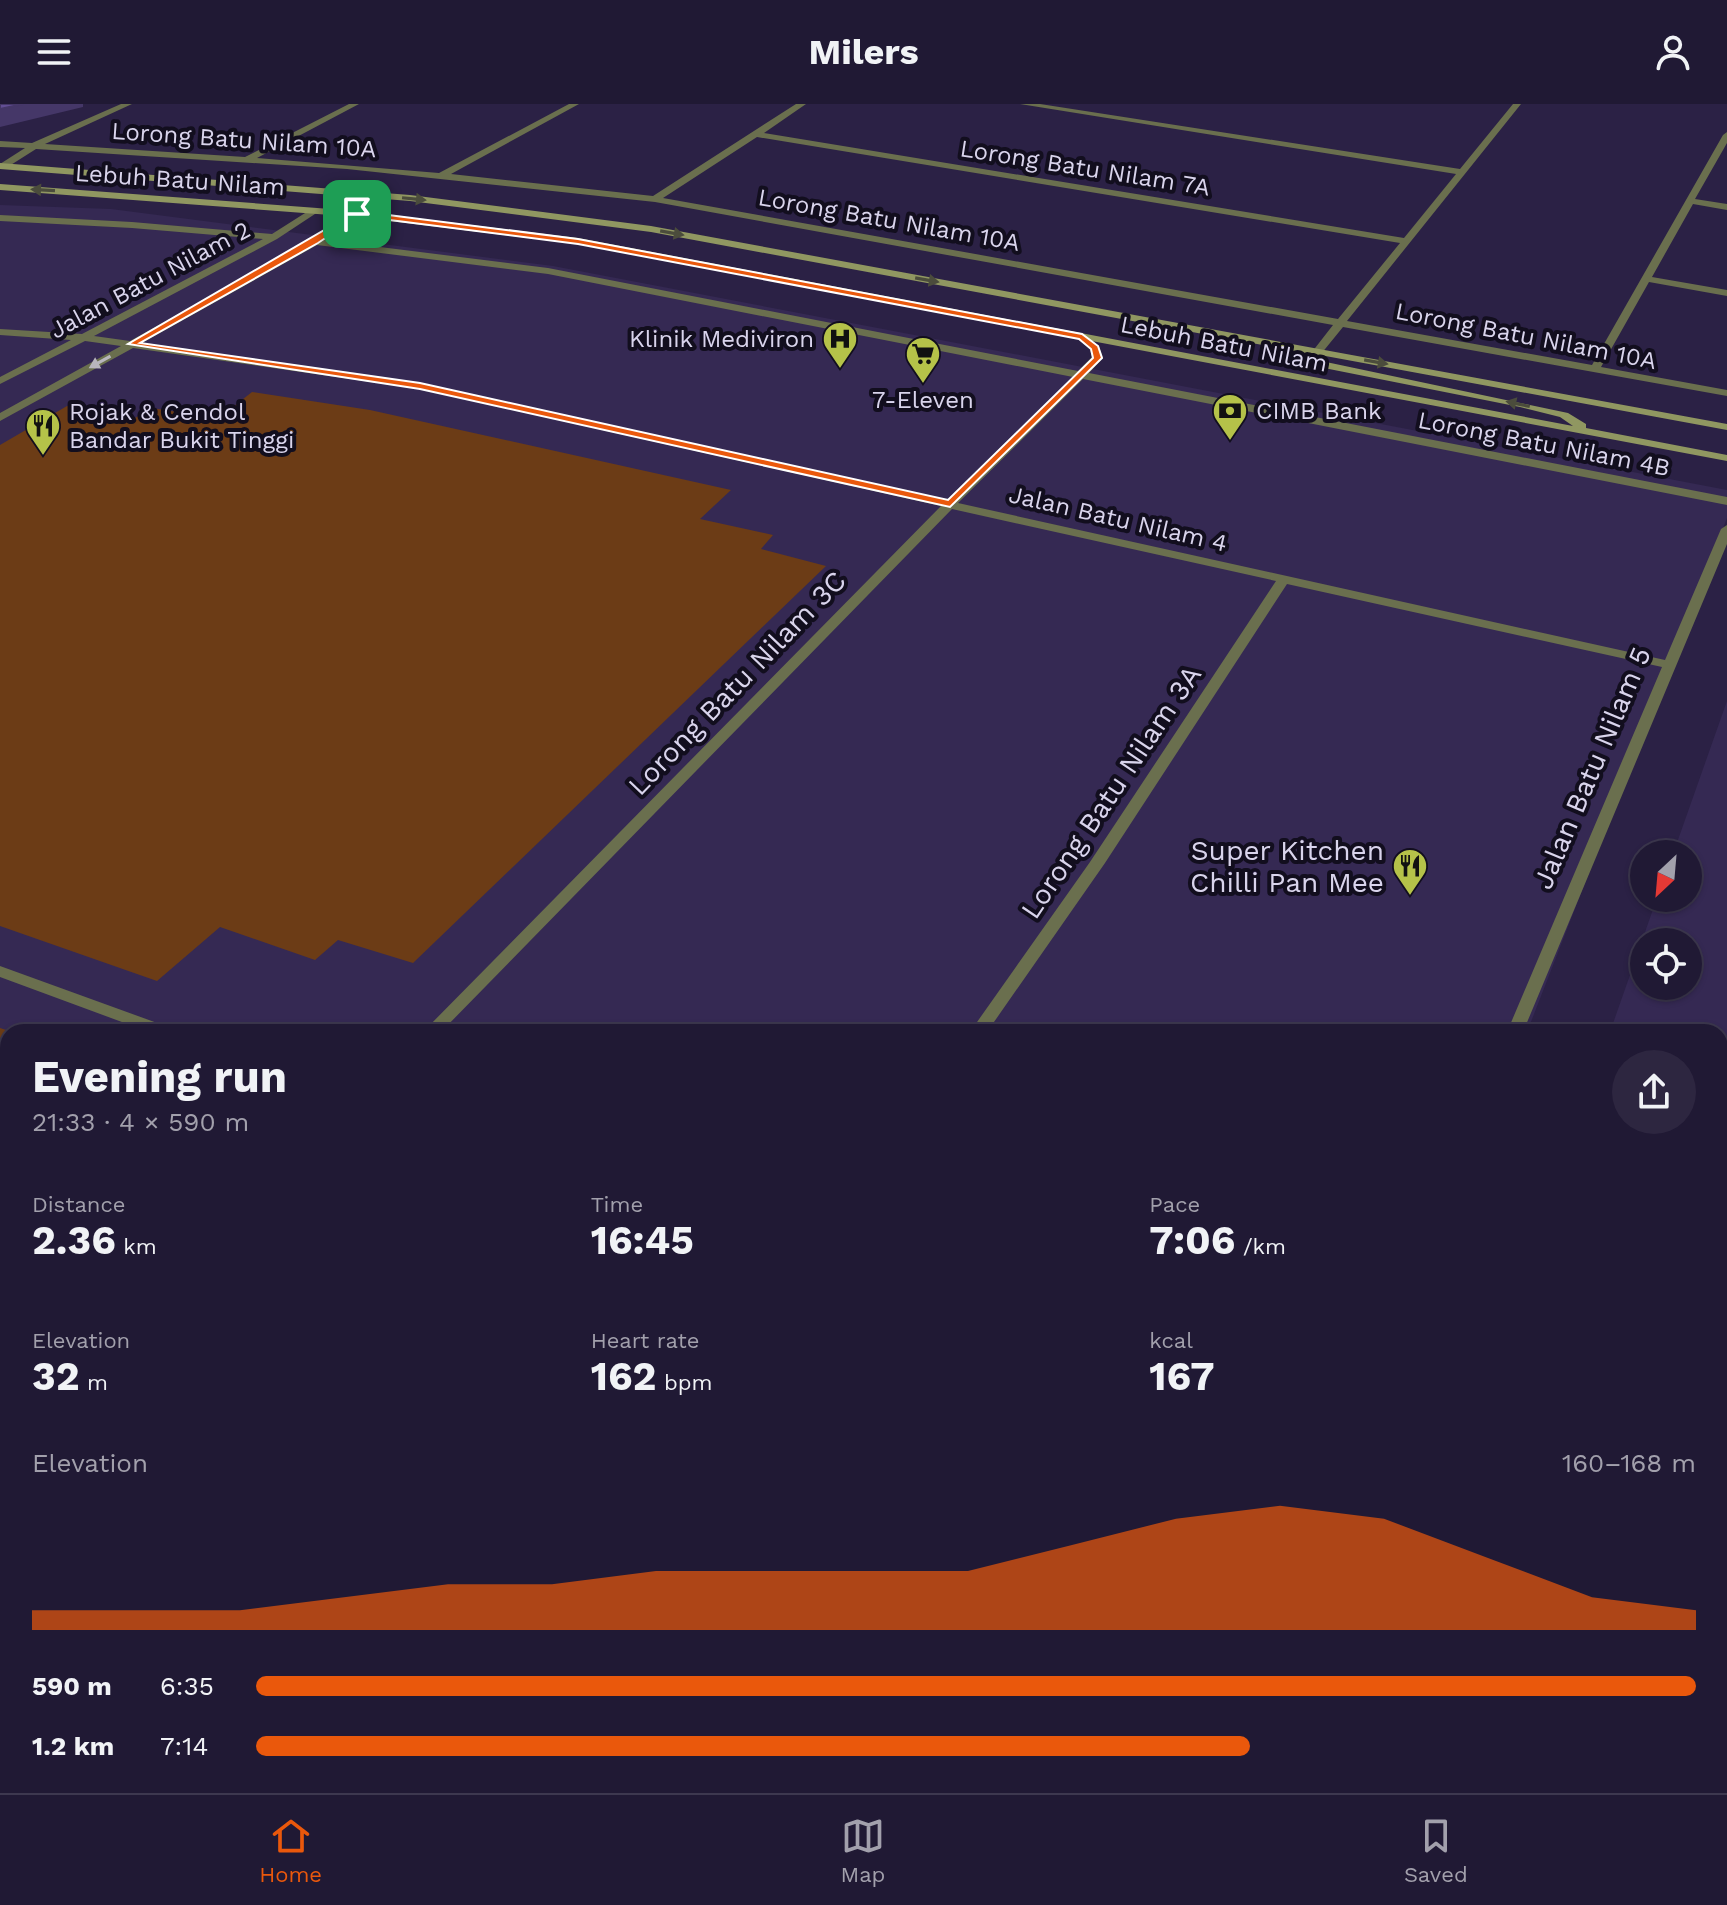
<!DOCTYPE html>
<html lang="en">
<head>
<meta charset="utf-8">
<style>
  body { margin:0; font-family:"Work Sans",sans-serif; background:#2d2640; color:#f1f3f6; height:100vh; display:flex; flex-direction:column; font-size:30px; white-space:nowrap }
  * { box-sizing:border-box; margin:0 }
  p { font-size:26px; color:#a2a0ac }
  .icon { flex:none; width:44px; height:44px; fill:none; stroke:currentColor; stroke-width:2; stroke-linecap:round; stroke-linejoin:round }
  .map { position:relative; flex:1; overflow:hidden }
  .drawer { position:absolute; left:0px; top:920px; width:1728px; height:770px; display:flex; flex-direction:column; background:#201934; border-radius:24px 24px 0 0; box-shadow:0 2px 6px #0004,0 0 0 2px #3d384f }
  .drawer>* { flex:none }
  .needle { width:52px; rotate:206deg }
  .buttons { position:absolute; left:1630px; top:736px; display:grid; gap:16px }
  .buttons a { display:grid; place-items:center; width:72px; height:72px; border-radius:50%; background:#201934; box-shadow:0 2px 6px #0004,0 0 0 2px #3d384f; font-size:40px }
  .pin { position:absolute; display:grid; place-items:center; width:68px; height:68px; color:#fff; margin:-34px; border-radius:16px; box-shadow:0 4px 12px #0006 }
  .round { display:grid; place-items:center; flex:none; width:84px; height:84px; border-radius:42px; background:#2d2640 }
  .head { display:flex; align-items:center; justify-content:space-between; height:136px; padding:0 32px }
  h1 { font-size:44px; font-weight:700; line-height:60px }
  .metrics { display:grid; grid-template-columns:repeat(3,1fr); gap:12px; height:136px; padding:8px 32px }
  .metrics div { display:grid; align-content:center }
  .metrics b { font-size:40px; font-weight:700 }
  .metrics small { font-size:22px; font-weight:400 }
  .metrics p { font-size:22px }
  .chart { height:224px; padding:16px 32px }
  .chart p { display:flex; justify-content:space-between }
  .chart svg { width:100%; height:144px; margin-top:8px; fill:#ea580c; opacity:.7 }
  ul { padding:0 32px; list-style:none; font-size:26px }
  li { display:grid; grid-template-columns:128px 96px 1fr; align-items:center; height:60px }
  li i { height:20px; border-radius:10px; background:#ea580c }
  header { display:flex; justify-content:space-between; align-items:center; height:104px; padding:0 32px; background:#201934; font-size:36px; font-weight:700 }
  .tabs { display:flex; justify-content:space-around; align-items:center; height:112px; border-top:2px solid #3d384f; background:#201934; font-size:22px; color:#a2a0ac }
  .tabs a { display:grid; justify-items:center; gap:4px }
  .tabs .active { color:#ea580c }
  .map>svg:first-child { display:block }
  .built { fill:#352953; fill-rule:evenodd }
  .green { fill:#6c3c16 }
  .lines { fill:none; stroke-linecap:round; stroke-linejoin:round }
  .street { fill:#6a6f4e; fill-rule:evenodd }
  .secondary { fill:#909761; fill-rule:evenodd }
  .shaded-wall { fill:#453768 }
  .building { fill:#624e94; stroke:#453768; stroke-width:2 }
  .oneway { fill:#4b4c3c }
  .oneway2 { fill:#b8b6bd }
  .route { fill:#ea580c; stroke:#fff; stroke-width:2; fill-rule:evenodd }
  .labels { text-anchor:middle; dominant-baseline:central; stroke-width:8; stroke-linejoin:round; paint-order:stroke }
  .far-street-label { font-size:24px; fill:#d9d4ec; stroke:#120e1e }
  .far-poi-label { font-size:24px; fill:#d9d4ec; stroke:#120e1e; text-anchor:start }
  .street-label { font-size:28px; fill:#d9d4ec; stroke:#120e1e }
  .poi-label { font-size:28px; fill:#d9d4ec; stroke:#120e1e; text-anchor:end }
</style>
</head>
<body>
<header><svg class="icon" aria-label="menu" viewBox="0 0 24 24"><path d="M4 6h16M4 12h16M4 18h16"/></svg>Milers<svg class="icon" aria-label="person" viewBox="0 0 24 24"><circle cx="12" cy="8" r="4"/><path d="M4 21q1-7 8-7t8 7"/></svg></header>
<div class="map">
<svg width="1727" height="1689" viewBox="0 0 1727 1689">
  <rect width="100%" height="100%" fill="#2b2145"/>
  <path class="built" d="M0 101 111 105 553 162 1727 386V414L1527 928H8V1682H1205L1202 1689H0Z
    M1727 597V1689H1346L1349 1682H1720V928H1610L1657 794H1688V750H1673ZM1644 838H1688V882H1644Z"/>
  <path class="green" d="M252 288 370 306 731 386 700 415 773 431 761 445 826 462 413 859 338 836 315 856 220 823 157 877 0 822V341L67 302 135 314 151 304 219 314Z
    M0 924 12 928H8V1264L0 1272Z"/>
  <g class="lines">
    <path class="street" d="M121 0H132L45 40 245 53 349 0H359L257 54 439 69 569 0H579L451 70 653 92 796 0H806L764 29 1404 134 1456 70 1020 0H1040L1460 65 1513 0H1521L1347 217 1592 261 1723 31 1727 28V39L1695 95 1727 100V106L1693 100 1652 173 1727 186V192L1649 178 1601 263 1727 286V292L1343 223 1321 250 1317 251 1312 248 1333 221 655 98 347 65 36 45 6 64H0V60L25 44 0 43V37L32 39ZM757 33 1400 139 1338 215 663 94Z
      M313 104 321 106 277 135 94 232 130 237 312 136 357 107 362 110 360 112 324 136 548 164 1078 267 1092 253 1090 245 1077 233 1082 230 1099 242 1103 254 1089 269 1727 393V401L1083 275 958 399 1665 556 1721 425 1727 421V440L1523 928H1507L1662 563 1287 480 1105 759 987 928H970L1090 758 1276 477 952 405 441 928H423L941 402 420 285 133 244 0 317V309L121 242 85 237 0 280V273L71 236 0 231V225L82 230 263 135 132 124 0 117V111L132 118 272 130ZM317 141 548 170 1073 273 947 396 420 279 142 239Z
      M0 862 171 924 173 928H149L0 873Z
      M8 1351V1372L0 1375V1354Z
      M434 1682H460L457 1689H431Z
      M1183 1682H1207L1204 1689H1180Z"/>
    <path class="secondary" d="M0 59 410 91 651 122 1727 320V326L1320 251 1318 254 1326 258 1568 309 1586 320V324L1727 351V357L578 140 357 113 0 86V80L357 107 578 134 1573 322 1560 313 1520 303 1319 263 1307 255 1311 250 651 128 410 97 0 65Z"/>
  </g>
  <path class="shaded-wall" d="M23 0H83V3L0 23V5Z"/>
  <path class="building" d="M0 0H23L0 5Z
    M1720 959 1727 961V1689H1434L1436 1682H1720Z"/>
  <defs><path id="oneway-solid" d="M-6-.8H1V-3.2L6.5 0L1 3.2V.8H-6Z" transform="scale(2)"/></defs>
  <g class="oneway">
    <use href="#oneway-solid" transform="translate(43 86) rotate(-177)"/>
    <use href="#oneway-solid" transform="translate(414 95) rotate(6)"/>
    <use href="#oneway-solid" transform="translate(672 129) rotate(10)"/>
    <use href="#oneway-solid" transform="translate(927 176) rotate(10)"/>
    <use href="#oneway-solid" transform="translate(1376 258) rotate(10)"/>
    <use href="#oneway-solid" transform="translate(1518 300) rotate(-168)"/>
  </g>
  <use class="oneway2" href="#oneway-solid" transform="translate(100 258) rotate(151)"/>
  <path class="route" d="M357 107 578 135 1082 230 1098 242 1102 254 950 403 420 285 128 240ZM358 112 578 140 1079 235 1091 245 1093 254 948 396 420 279 140 239 318 139Z"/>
  <defs>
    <symbol id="hospital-pin" viewBox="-11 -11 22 30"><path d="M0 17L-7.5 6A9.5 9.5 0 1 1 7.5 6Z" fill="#b5c249" stroke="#120e1e"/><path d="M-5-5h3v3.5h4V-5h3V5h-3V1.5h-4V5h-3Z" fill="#111"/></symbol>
    <symbol id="supermarket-pin" viewBox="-11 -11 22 30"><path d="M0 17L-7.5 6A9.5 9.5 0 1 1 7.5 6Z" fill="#b5c249" stroke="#120e1e"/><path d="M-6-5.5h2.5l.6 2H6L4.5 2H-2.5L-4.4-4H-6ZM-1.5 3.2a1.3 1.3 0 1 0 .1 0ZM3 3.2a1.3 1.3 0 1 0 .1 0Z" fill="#111"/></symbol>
    <symbol id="bank-pin" viewBox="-11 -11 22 30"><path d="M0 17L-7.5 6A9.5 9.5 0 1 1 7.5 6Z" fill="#b5c249" stroke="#120e1e"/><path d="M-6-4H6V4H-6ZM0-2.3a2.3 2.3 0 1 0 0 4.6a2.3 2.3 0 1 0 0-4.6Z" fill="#111"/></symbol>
    <symbol id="restaurant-pin" viewBox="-11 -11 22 30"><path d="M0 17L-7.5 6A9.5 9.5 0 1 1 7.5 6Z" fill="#b5c249" stroke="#120e1e"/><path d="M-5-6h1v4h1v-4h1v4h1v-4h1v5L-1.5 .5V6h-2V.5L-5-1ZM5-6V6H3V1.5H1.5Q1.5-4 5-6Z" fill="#111"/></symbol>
  </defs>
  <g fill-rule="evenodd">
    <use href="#hospital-pin" x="820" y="215" width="40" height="54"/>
    <use href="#supermarket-pin" x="903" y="230" width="40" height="54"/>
    <use href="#bank-pin" x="1210" y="287" width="40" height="54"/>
    <use href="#restaurant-pin" x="23" y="302" width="40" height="54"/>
    <use href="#restaurant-pin" x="1390" y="742" width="40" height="54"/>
  </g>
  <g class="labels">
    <g class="far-street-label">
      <text transform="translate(244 36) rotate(4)">Lorong Batu Nilam 10A</text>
      <text transform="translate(1085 64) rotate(9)">Lorong Batu Nilam 7A</text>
      <text transform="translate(180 76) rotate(4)">Lebuh Batu Nilam</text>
      <text transform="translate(889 116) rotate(10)">Lorong Batu Nilam 10A</text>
      <text transform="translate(150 176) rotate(-28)">Jalan Batu Nilam 2</text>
      <text transform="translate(1526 232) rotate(11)">Lorong Batu Nilam 10A</text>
      <text transform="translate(1224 240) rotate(11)">Lebuh Batu Nilam</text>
      <text transform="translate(1544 340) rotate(11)">Lorong Batu Nilam 4B</text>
      <text transform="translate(1118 415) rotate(13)">Jalan Batu Nilam 4</text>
    </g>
    <g class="far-poi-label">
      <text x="814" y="235" text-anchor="end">Klinik Mediviron</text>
      <text x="923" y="296" text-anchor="middle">7-Eleven</text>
      <text x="1256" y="307">CIMB Bank</text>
      <text x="69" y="308">Rojak &amp; Cendol<tspan x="69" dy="28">Bandar Bukit Tinggi</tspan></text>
    </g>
    <g class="street-label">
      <text transform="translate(737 579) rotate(-46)">Lorong Batu Nilam 3C</text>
      <text transform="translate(1592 664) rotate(-67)">Jalan Batu Nilam 5</text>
      <text transform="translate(1111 688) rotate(-56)">Lorong Batu Nilam 3A</text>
    </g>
    <g class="poi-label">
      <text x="1384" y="746">Super Kitchen<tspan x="1384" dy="32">Chilli Pan Mee</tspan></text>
    </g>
  </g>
</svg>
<div class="buttons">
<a><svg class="needle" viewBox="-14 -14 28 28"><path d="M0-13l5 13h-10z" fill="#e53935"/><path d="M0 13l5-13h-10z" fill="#a2a0ac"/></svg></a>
<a><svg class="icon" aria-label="locate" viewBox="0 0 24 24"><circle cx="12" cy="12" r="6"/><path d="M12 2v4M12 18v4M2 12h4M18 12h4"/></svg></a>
</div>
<div class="pin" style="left:357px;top:110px;background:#1e9e55"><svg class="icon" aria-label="arrive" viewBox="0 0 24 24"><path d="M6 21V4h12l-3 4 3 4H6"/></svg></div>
<section class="drawer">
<div class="head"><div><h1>Evening run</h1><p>21:33 · 4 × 590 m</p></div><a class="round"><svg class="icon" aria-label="share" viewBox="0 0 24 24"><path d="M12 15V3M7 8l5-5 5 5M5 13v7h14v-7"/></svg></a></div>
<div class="metrics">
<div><p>Distance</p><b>2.36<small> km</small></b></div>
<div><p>Time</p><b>16:45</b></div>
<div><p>Pace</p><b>7:06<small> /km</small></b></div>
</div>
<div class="metrics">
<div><p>Elevation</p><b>32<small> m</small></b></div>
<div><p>Heart rate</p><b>162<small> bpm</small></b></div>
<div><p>kcal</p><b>167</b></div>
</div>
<div class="chart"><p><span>Elevation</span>160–168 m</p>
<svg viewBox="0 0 160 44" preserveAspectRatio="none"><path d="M0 44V38L10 38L20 38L30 34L40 30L50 30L60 26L70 26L80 26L90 26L100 18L110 10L120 6L130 10L140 22L150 34L160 38V44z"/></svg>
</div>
<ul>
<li><b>590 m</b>6:35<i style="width:100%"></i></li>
<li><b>1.2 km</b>7:14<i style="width:69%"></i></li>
</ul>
</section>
</div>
<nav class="tabs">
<a class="active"><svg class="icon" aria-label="home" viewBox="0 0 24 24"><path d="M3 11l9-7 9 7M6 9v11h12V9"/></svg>Home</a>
<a><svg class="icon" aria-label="map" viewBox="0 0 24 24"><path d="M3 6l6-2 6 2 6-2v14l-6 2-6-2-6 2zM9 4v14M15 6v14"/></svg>Map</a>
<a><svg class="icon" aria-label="saved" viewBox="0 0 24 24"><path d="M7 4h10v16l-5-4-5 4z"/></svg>Saved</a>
</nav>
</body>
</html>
